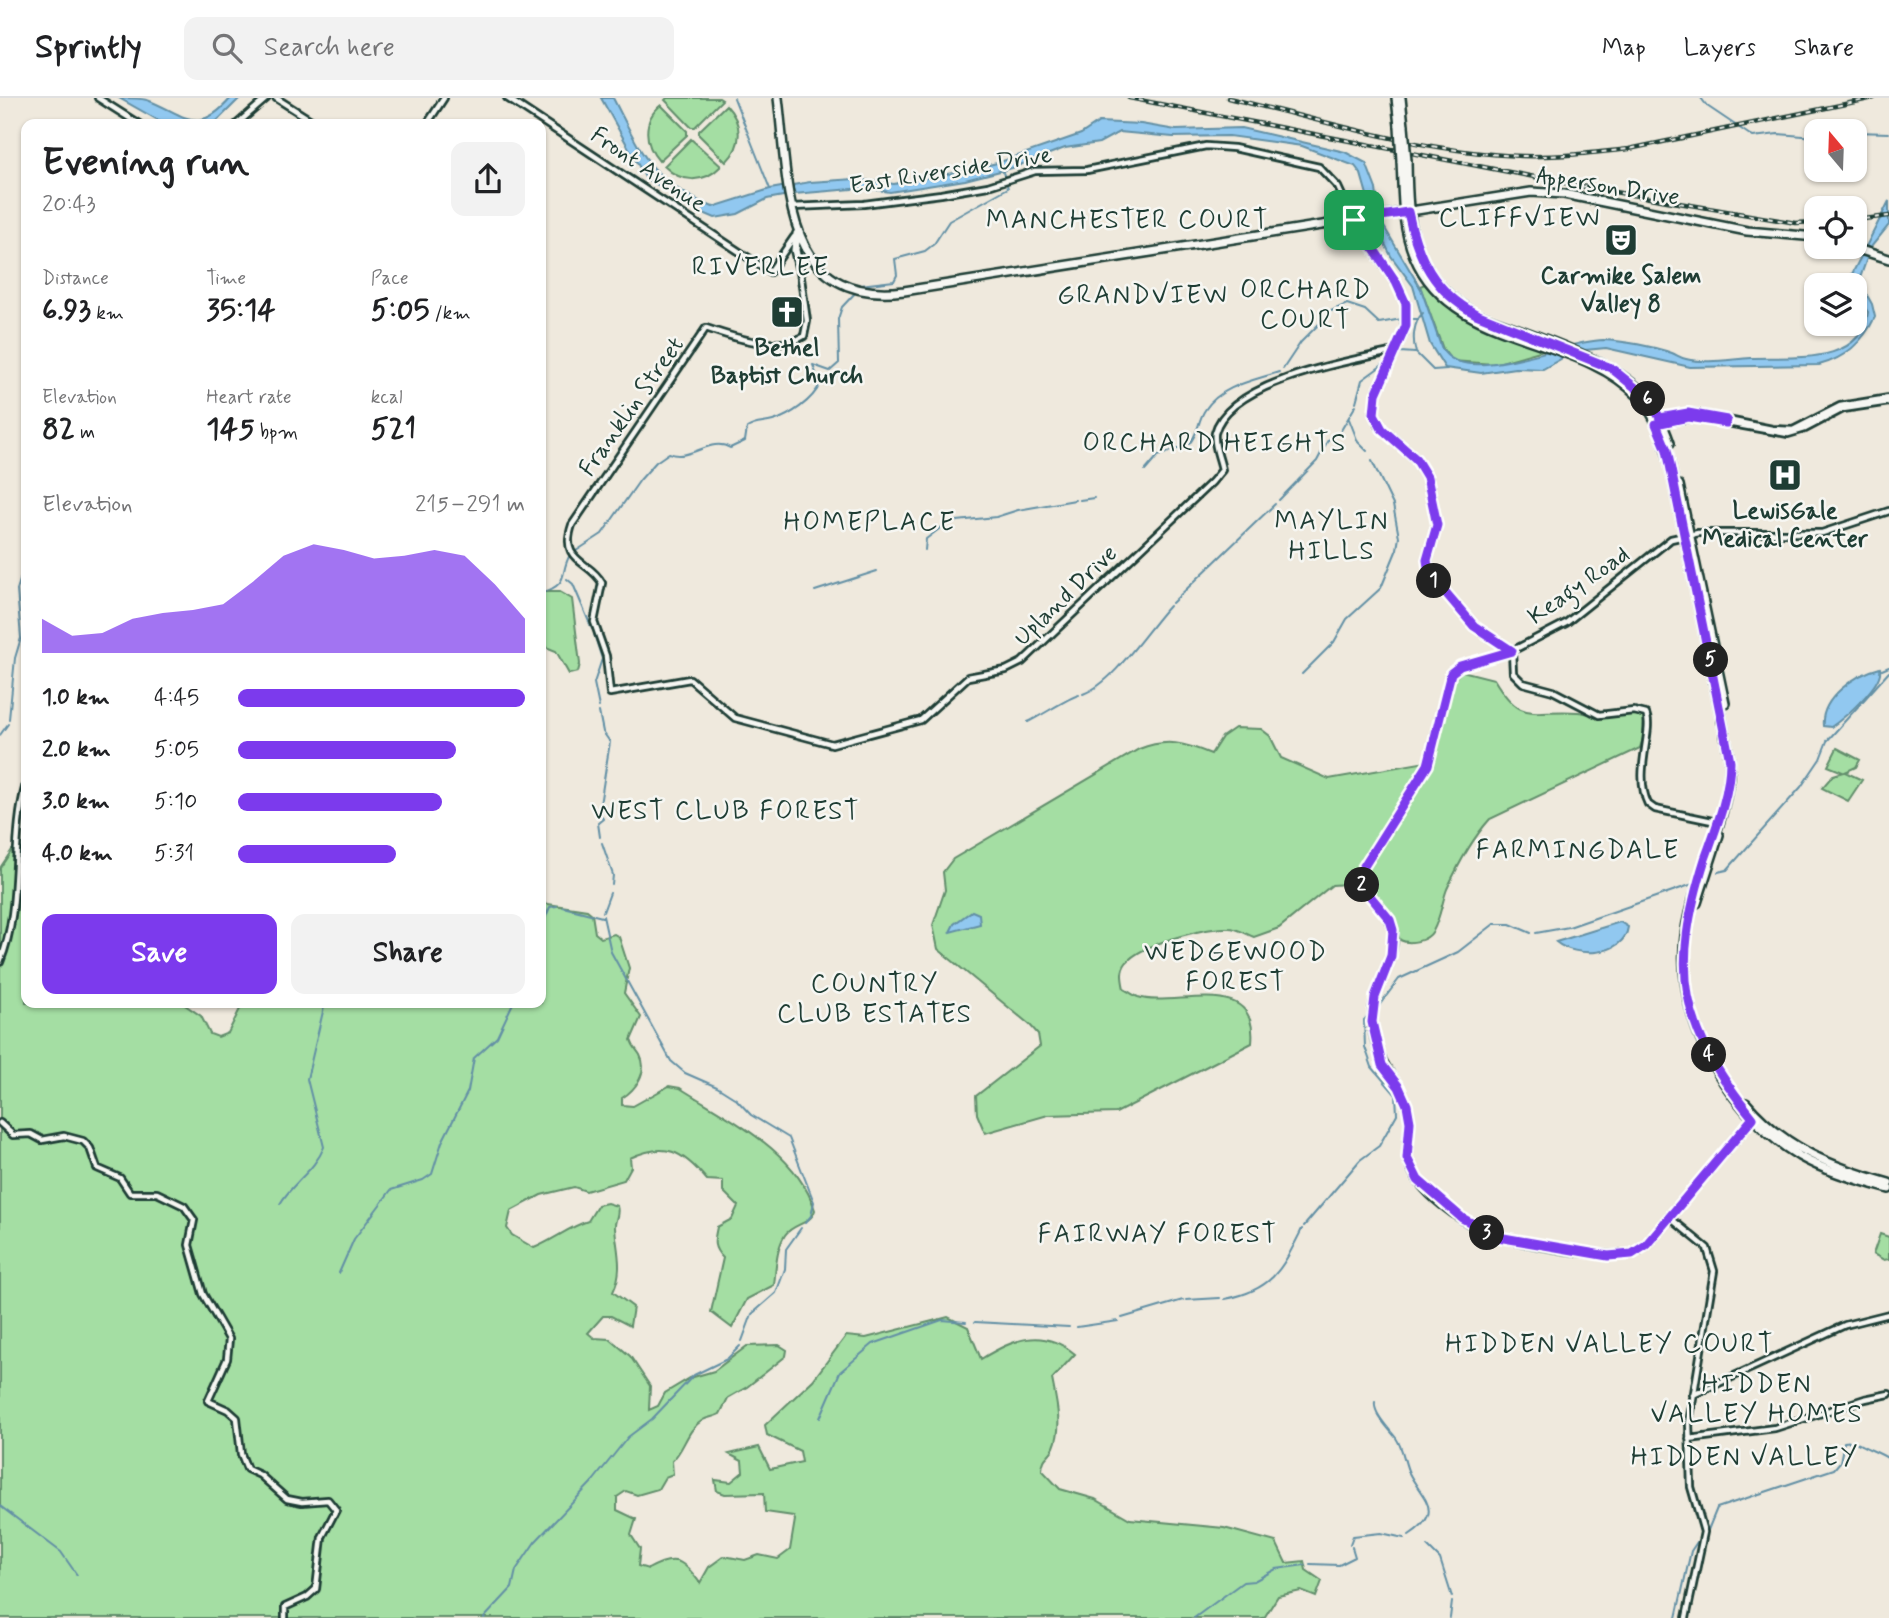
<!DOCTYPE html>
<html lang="en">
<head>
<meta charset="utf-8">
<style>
  body { margin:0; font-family:Mynerve,sans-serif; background:#f2f2f2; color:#202124; height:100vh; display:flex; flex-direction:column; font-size:26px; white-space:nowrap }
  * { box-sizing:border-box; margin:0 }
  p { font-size:23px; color:#757577 }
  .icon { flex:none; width:38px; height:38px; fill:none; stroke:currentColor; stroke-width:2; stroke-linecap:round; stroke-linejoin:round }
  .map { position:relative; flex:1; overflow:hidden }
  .side { position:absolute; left:21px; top:21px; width:525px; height:889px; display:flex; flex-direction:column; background:#fff; border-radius:14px; box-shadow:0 2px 5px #0004 }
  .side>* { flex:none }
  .needle { width:46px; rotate:341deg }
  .controls { position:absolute; left:1804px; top:21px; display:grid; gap:14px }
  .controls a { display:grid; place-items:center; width:63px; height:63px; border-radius:14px; background:#fff; box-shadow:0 2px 5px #0004; font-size:35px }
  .pin { position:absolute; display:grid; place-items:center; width:60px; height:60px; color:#fff; margin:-30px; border-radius:14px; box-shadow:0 4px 10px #0006 }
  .km { position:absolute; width:35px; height:35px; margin:-18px; border-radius:50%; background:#222; color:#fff; font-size:19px; line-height:35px; text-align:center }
  .round { display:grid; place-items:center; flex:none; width:74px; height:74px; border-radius:14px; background:#f2f2f2 }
  .overview { display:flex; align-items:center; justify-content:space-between; height:119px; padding:0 21px }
  h1 { font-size:38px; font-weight:800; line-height:52px }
  .figures { display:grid; grid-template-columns:repeat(3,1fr); gap:10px; height:119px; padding:7px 21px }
  .figures div { display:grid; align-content:center }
  .figures b { font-size:30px; font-weight:800 }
  .figures small { font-size:19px; font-weight:400 }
  .figures p { font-size:19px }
  .chart { height:196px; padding:14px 21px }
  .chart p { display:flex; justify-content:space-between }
  .chart svg { width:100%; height:126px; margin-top:7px; fill:#7c3aed; opacity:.7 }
  .primary-button { display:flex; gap:14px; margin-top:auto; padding:14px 21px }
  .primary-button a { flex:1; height:80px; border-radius:14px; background:#7c3aed; color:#fff; font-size:28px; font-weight:800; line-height:80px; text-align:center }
  .primary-button a+a { background:#f2f2f2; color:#202124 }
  ul { padding:0 21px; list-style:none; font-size:23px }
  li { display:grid; grid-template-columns:112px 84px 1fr; align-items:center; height:52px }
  li i { height:18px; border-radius:9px; background:#7c3aed }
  header { display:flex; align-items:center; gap:42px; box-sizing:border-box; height:98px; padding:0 35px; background:#fff; border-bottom:2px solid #e0e0e0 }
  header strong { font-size:33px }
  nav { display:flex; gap:38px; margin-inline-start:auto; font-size:24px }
  .search { width:490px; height:63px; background:#f2f2f2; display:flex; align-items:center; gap:18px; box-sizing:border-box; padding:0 24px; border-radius:14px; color:#757577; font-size:26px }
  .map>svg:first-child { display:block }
  .green { fill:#a4dea3; stroke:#628e6c; stroke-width:2 }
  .water { fill:#91c8f0; stroke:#6390a5; stroke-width:2 }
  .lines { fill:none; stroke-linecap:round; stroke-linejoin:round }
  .stream { stroke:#6390a5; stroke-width:2 }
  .minor-casing { stroke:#1f3d34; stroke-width:10 }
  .major-casing { stroke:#1f3d34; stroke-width:12 }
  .minor { stroke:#f6f6f2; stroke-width:4.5 }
  .major { stroke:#f6f6f2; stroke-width:7 }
  .rail-casing { stroke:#1f3d34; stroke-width:4.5 }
  .rail { stroke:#f6f6f2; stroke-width:2; stroke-dasharray:5; stroke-linecap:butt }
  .major-bridge-casing { stroke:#1f3d34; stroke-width:12; stroke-linecap:butt }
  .major-bridge { stroke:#f6f6f2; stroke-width:7 }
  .route-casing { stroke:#fff; stroke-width:14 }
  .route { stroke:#7c3aed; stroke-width:9 }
  .labels { text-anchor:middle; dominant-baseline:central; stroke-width:5; stroke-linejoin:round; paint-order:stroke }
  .street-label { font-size:24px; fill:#1f3d34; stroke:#f6f6f2 }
  .poi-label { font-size:24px; font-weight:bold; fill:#1f3d34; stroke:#f6f6f2 }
  .neighbourhood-label { font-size:26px; letter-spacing:2px; fill:#1f3d34; stroke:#f6f6f2 }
</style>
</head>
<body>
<header>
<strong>Sprintly</strong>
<div class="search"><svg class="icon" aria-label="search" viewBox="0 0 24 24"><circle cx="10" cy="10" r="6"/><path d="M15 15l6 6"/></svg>Search here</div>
<nav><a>Map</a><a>Layers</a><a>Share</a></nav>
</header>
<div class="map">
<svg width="1889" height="1520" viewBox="0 0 1889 1520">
  <rect width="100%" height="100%" fill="#efe9dd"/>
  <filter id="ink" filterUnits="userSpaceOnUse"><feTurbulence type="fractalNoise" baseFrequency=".0143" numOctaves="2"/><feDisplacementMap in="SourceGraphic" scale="14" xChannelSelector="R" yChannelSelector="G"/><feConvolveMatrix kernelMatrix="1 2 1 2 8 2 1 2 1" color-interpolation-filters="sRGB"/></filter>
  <g filter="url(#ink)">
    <path class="green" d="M667 0H719L722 2 695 29H691L665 2Z
      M661 7 687 33V37L659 63C644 46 642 22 661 7Z
      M726 7C743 25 743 47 726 64L699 37V33Z
      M691 41 721 68C704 86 681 85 664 68Z
      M1427 185 1448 206 1547 251 1494 266 1452 263 1443 251 1420 188Z
      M541 494H560L572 501 580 566 578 574 569 576 556 553 541 547Z
      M1462 573 1494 581C1522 628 1533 610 1578 614 1588 615 1596 618 1606 618 1618 617 1633 614 1644 619L1646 630 1640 650 1490 721C1472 741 1458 767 1447 791 1442 804 1440 821 1433 833 1427 843 1410 847 1400 842L1389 816 1363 785 1332 787 1279 830 1254 839C1246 836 1237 830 1229 830 1205 829 1141 846 1126 865 1120 873 1122 881 1124 891 1128 893 1133 897 1138 899 1172 911 1259 873 1252 945L1116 1015 1048 1017 985 1035 977 1016 976 998 1040 948 1038 936 1030 927 938 851 933 827 945 792 943 774 953 761 1139 651C1167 640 1184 645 1211 656L1222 639 1235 630 1261 631 1270 638 1281 660 1329 681 1432 663 1449 586Z
      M1837 650 1860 662 1856 669 1845 674 1862 682 1848 703 1822 690 1833 677 1843 674 1828 668Z
      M12 752H26V905H182L201 918 210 936 218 939 228 935 240 911 248 905H541V805L587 812 592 816 595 835 601 840 614 836 619 839 629 870 624 895 641 919 631 942C633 949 637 952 640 957 649 974 635 992 622 1000V1007L633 1008 669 988 680 990C730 1022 796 1052 815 1112 811 1127 793 1125 785 1137 776 1151 776 1171 774 1187L747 1201 732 1230 711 1214 723 1160C712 1149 714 1143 717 1129L732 1121 738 1108 723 1093V1083L707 1082C682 1052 665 1044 630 1060L631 1069 624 1082 586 1093 574 1089 541 1097 511 1113 507 1130 512 1137 534 1150C553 1142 571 1128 588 1123L598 1107 607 1105 617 1108C620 1117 614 1122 615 1130 617 1153 624 1172 613 1194L633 1209 630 1228 611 1218H603L588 1235 594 1240 610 1241 630 1258 650 1288 649 1312 658 1308 665 1295 690 1280 714 1273 747 1248 779 1247 787 1252 786 1258 747 1289 728 1300 720 1316C715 1319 708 1319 703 1322 686 1332 685 1351 672 1363L673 1376 665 1379 658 1391 637 1397 626 1393 617 1399V1412L636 1421 631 1437 640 1451 638 1468 648 1471C675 1456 682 1461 700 1485L709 1469 724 1458 745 1462 759 1457 778 1461 790 1452 795 1422 793 1418 765 1414 764 1395 725 1396 717 1393 715 1382 731 1384 743 1374 742 1363 729 1356 759 1349 770 1371 802 1364 800 1353 767 1337 765 1327 813 1282 846 1238 866 1240 948 1219 968 1229 981 1261C1013 1241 1042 1229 1075 1256L1052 1281C1056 1302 1063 1328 1054 1349 1049 1360 1043 1357 1042 1372L1060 1391 1095 1401 1130 1421 1224 1430 1276 1444 1286 1465 1304 1463 1306 1472 1322 1483 1316 1499 1301 1493 1278 1498 1264 1520H0V770Z
      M1880 1136 1889 1139V1161L1884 1162 1873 1156Z"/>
    <path class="water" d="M119 0C128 0 139 0 147 2 183 15 197 40 231 0H240L214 26H165Z
      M601 0H613C641 54 651 85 713 109L770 91 810 84 855 81 894 86 963 73 997 65 1081 36 1099 24 1141 26 1176 32 1241 30 1345 54 1366 65 1376 91 1380 122 1421 191 1442 251C1464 290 1565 242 1603 242 1624 243 1652 248 1672 255 1677 257 1681 260 1686 261 1706 266 1731 261 1751 260 1790 258 1861 269 1868 214L1855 197V187H1850L1851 178 1889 103V127L1871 149 1859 183 1872 206 1875 219C1863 244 1846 260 1819 267L1690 269 1606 250 1575 253 1543 271 1515 270 1481 275 1445 270 1430 246 1413 188 1391 158 1376 128 1361 76 1355 68 1302 48 1229 38 1173 39 1119 34 1099 45 1065 50 1012 70 965 82 890 94 864 90 794 96 767 101 738 116 715 120 682 106 668 92 646 81Z
      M1880 570C1884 586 1844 620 1831 629L1823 628C1820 600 1856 576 1880 570Z
      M972 813 979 816 980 826 950 834 954 826Z
      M1620 824 1628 829C1624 859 1575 860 1556 844Z"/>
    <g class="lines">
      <path class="stream" d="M734 0 770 91
        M1701 0 1707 8 1753 39 1778 36 1816 39
        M1855 34 1889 35
        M860 187 894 183 897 177 895 161 925 153 934 146 949 123 1008 90 1002 71
        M1331 213 1347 206 1365 212 1379 225 1402 221
        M1423 215C1413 224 1412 242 1416 255L1433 272 1447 271
        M1409 221H1418
        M1396 259 1400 254 1415 255
        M1283 271 1301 244 1326 219
        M1356 304 1362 282 1388 263
        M1349 321 1358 344 1367 353
        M1189 346C1200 333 1197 324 1205 312 1220 288 1255 282 1279 274
        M1145 373 1158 358 1185 348
        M1080 402 1094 400
        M1279 402 1317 363 1328 342 1340 334 1356 307
        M925 452 926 441 943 428 957 423 996 419 1018 412 1075 402
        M567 481 573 486 592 531
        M815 493 877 473
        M541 495C571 486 559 475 570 457L602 436 640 382 656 364 669 355C690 364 711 338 730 350L745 343 747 330C756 324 763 326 773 323 790 318 813 302 820 286L813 267 830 273 839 265 838 221 842 209 856 194
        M1172 505 1275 406
        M594 536 602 561 594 585 599 609
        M1882 572 1889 569
        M1302 576 1334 544 1347 521 1381 490 1397 451 1399 439 1393 407 1372 363
        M1083 596C1114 585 1146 533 1169 508
        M599 614 603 634 610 644 599 713 603 721 598 725 600 739
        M9 621 15 560 21 540 17 492 26 463
        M1028 624C1041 618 1071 598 1079 597
        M0 637 8 626
        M602 745 613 777 612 787
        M1718 774 1727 772 1801 689 1820 661 1827 643 1889 574
        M563 809 602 819
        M603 814 610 795
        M603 818 611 854 671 963 685 975 717 989 736 1001 751 1017 789 1040 814 1104 811 1118 805 1125
        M541 830 550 809 557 808
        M1536 835 1569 829 1693 786
        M1375 913 1399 881 1458 854 1494 826H1510L1531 835
        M280 1106C292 1085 315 1072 324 1049L307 981 325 905
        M1304 1128 1360 1062 1379 1048 1397 1016 1396 997 1372 969 1365 949 1364 922 1370 916
        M339 1175 354 1141 391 1092 423 1082 432 1076 442 1044 468 993 474 960 497 939 513 905
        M1225 1201C1273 1192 1282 1171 1302 1131
        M1186 1202 1220 1200
        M1122 1220 1183 1202
        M975 1224 1069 1229
        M1077 1229 1118 1223
        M742 1243 752 1216 776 1195 785 1171 786 1151 801 1130
        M1375 1304C1373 1315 1389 1331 1396 1340 1403 1350 1404 1364 1409 1375 1422 1401 1446 1413 1409 1437
        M820 1320 840 1274 873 1246 942 1222 966 1224
        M0 1408 61 1454 77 1477
        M1706 1437 1717 1410 1834 1371 1840 1364 1844 1344 1854 1343C1866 1351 1877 1353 1889 1361
        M1350 1446 1353 1438 1381 1435 1404 1440
        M1427 1448 1440 1461 1452 1499
        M1310 1466 1339 1467 1355 1459 1352 1449
        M484 1520 512 1490 516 1472 535 1444 593 1383 628 1339 652 1321 694 1277 727 1261 740 1248
        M1194 1520 1243 1484 1254 1483 1276 1471 1305 1467
        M1450 1520 1452 1504
        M1676 1520 1691 1453 1701 1438"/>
      <defs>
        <path id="minor" d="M98 0 139 26
          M276 0 317 26
          M507 0 770 174 794 139
          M237 26 267 0
          M427 26 444 0
          M792 109 864 106 941 96 988 88 1035 73 1087 72 1206 48 1234 50 1319 69 1338 89 1356 128 1396 184 1406 206 1404 235 1376 296 1374 316 1379 328 1416 361 1427 379 1437 427 1428 458 1429 475 1474 528 1512 553 1513 575 1523 585 1553 593 1599 617 1634 613 1646 616C1654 632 1633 675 1648 706L1655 711 1717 724
          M809 158 799 166 807 223 804 238C779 255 732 239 706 230L572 427C559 465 590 462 602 485L594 524 606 558 610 595 690 581 735 620 832 646 921 622 968 579 1006 572 1022 564 1212 384 1222 372C1220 360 1213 347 1215 335 1228 283 1352 262 1396 253
          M1661 320 1693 315 1772 331 1793 332 1840 308 1889 300
          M1661 325 1694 319 1788 336 1805 331 1843 311 1889 304
          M0 864C23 808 10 743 26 686
          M1753 1020C1725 1056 1696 1088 1667 1122 1658 1132 1650 1145 1638 1153 1617 1165 1511 1145 1487 1135 1460 1123 1418 1095 1409 1066 1403 1049 1413 1030 1408 1013 1399 975 1370 963 1372 915 1373 889 1394 866 1394 839 1394 814 1364 800 1359 776L1428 667 1451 575 1460 568 1508 555 1566 525 1671 441 1698 435H1822L1889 413
          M0 1025 13 1037 31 1036 42 1042 64 1038 83 1043 90 1050 97 1070 120 1080 130 1095H157L184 1108 194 1122 189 1147 203 1196 229 1241 227 1261 208 1303 228 1312 237 1320 241 1356 247 1371 260 1377 287 1401 302 1404 328 1402 336 1412 322 1439 316 1491 307 1499 285 1509V1520
          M1669 1119 1707 1150 1714 1173 1689 1325 1691 1389 1704 1434 1686 1520
          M1693 1297 1845 1227 1889 1216
          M1689 1341 1775 1330 1865 1301 1889 1296"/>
        <path id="major" d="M778 0C789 86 781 208 904 193L1531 94 1564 96 1747 133 1816 139
          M1396 0 1399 28
          M1401 0 1404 28
          M1401 63C1403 96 1401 127 1414 158 1452 250 1577 233 1639 299 1656 317 1664 342 1670 366L1730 663C1730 715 1702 766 1689 816 1666 908 1721 1010 1799 1058 1827 1074 1858 1082 1889 1091
          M1407 63C1408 126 1410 174 1469 212
          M797 136 795 152 799 169
          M1851 149 1889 161
          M1479 217C1527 235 1611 260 1645 297 1657 311 1664 328 1670 345
          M1679 387 1725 605
          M1697 805 1719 737
          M1746 1005C1785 1051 1833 1069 1889 1085"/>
      </defs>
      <use href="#minor" class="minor-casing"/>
      <use href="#major" class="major-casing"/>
      <use href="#minor" class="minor"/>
      <use href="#major" class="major"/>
      <defs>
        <path id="rail" d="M1129 0 1591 90 1796 125 1816 124
          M1228 0C1322 22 1425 55 1522 58 1558 59 1593 55 1629 51L1874 0
          M1855 122 1889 118"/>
      </defs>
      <use href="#rail" class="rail-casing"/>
      <use href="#rail" class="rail"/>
      <defs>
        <path id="major-bridge" d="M1399 28 1401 63
          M1404 28 1407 63"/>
      </defs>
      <use href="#major-bridge" class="major-bridge-casing"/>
      <use href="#major-bridge" class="major-bridge"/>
    </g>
  </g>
  <g class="lines" filter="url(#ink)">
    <defs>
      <path id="route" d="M1408 114C1417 159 1434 194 1476 216L1611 270 1647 299 1660 320 1688 315 1727 322 1726 325 1688 319 1656 326 1667 352 1730 663C1730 696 1716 730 1705 761 1670 872 1679 929 1753 1020L1646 1147 1632 1156 1608 1158 1498 1139 1462 1120 1418 1082 1407 1060 1410 1024 1407 1007 1399 989 1382 967 1372 924 1375 899 1391 858 1393 832 1390 822 1361 787 1359 776 1428 667 1451 575 1460 568 1512 553 1474 528 1429 475 1427 462 1437 427 1427 379 1416 361 1382 331 1374 316 1376 296 1406 228V206L1396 184 1354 122Z"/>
    </defs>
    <use href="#route" class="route-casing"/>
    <use href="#route" class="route"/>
  </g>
  <defs>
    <symbol id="theatre-square" viewBox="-11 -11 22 22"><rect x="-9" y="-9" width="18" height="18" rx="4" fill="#1f3d34" stroke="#f6f6f2"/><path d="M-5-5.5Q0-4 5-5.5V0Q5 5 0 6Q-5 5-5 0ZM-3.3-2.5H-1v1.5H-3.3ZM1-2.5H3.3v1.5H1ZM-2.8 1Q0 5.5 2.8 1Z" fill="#fff"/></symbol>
    <symbol id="church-square" viewBox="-11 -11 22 22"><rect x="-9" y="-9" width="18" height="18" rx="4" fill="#1f3d34" stroke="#f6f6f2"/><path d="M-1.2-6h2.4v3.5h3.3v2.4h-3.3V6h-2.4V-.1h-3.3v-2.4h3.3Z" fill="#fff"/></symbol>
    <symbol id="hospital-square" viewBox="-11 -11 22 22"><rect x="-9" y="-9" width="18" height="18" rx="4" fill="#1f3d34" stroke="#f6f6f2"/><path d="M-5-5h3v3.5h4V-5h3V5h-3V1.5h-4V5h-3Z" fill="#fff"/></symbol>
  </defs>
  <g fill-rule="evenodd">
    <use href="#theatre-square" x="1602" y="123" width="38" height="38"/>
    <use href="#church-square" x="768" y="195" width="38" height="38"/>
    <use href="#hospital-square" x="1766" y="358" width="38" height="38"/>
  </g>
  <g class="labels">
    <g class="street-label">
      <text transform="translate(648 72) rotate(34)">Front Avenue</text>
      <text transform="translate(951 73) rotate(-9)">East Riverside Drive</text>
      <text transform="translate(1608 89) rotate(9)">Apperson Drive</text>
      <text transform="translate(632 309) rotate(-55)">Franklin Street</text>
      <text transform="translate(1579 488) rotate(-35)">Keagy Road</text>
      <text transform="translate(1066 498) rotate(-44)">Upland Drive</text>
    </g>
    <g class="poi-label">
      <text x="1621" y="178">Carmike Salem<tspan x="1621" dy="28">Valley 8</tspan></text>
      <text x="787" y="250">Bethel<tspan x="787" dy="28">Baptist Church</tspan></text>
      <text x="1785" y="413">LewisGale<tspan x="1785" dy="28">Medical Center</tspan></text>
    </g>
    <g class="neighbourhood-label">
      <text x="1520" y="121">CLIFFVIEW</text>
      <text x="1128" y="123">MANCHESTER COURT</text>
      <text x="761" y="170">RIVERLEE</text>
      <text x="1306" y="193">ORCHARD<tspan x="1306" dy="30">COURT</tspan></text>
      <text x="1143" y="198">GRANDVIEW</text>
      <text x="1215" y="346">ORCHARD HEIGHTS</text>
      <text x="1332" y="424">MAYLIN<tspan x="1332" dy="30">HILLS</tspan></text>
      <text x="870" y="425">HOMEPLACE</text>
      <text x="726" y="714">WEST CLUB FOREST</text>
      <text x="1578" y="753">FARMINGDALE</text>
      <text x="1236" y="855">WEDGEWOOD<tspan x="1236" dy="30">FOREST</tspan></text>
      <text x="875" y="887">COUNTRY<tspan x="875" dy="30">CLUB ESTATES</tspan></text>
      <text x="1158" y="1137">FAIRWAY FOREST</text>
      <text x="1610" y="1247">HIDDEN VALLEY COURT</text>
      <text x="1757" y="1287">HIDDEN<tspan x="1757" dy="30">VALLEY HOMES</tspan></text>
      <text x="1745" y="1360">HIDDEN VALLEY</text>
    </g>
  </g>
</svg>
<div class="controls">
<a><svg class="needle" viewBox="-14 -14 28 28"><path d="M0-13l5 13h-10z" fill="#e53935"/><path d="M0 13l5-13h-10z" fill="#757577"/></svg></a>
<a><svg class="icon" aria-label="locate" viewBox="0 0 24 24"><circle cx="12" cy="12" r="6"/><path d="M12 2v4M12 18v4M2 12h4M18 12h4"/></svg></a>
<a><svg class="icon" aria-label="layers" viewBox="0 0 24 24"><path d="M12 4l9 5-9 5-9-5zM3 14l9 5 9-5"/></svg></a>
</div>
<div class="pin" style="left:1354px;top:122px;background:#1e9e55"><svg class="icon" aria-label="arrive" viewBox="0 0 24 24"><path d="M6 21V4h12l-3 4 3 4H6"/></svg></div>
<b class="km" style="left:1434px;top:483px">1</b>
<b class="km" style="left:1362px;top:787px">2</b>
<b class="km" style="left:1487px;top:1135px">3</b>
<b class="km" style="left:1709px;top:957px">4</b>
<b class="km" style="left:1711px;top:562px">5</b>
<b class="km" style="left:1648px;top:301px">6</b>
<section class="side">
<div class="overview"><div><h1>Evening run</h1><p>20:43</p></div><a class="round"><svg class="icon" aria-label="share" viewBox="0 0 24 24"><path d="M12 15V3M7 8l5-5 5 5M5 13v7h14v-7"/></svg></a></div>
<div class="figures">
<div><p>Distance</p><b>6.93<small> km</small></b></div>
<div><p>Time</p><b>35:14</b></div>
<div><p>Pace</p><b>5:05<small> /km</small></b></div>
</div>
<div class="figures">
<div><p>Elevation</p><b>82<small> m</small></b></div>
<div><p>Heart rate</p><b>145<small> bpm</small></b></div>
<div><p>kcal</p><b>521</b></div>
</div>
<div class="chart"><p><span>Elevation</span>215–291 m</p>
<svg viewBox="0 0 160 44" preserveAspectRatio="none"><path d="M0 44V32L10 38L20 37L30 32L40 30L50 29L60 27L70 19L80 10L90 6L100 8L110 11L120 10L130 8L140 10L150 20L160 32V44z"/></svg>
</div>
<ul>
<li><b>1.0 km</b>4:45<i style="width:100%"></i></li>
<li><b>2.0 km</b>5:05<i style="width:76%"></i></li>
<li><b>3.0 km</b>5:10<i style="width:71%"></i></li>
<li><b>4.0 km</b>5:31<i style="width:55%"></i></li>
</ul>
<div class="primary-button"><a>Save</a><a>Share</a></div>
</section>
</div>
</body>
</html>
